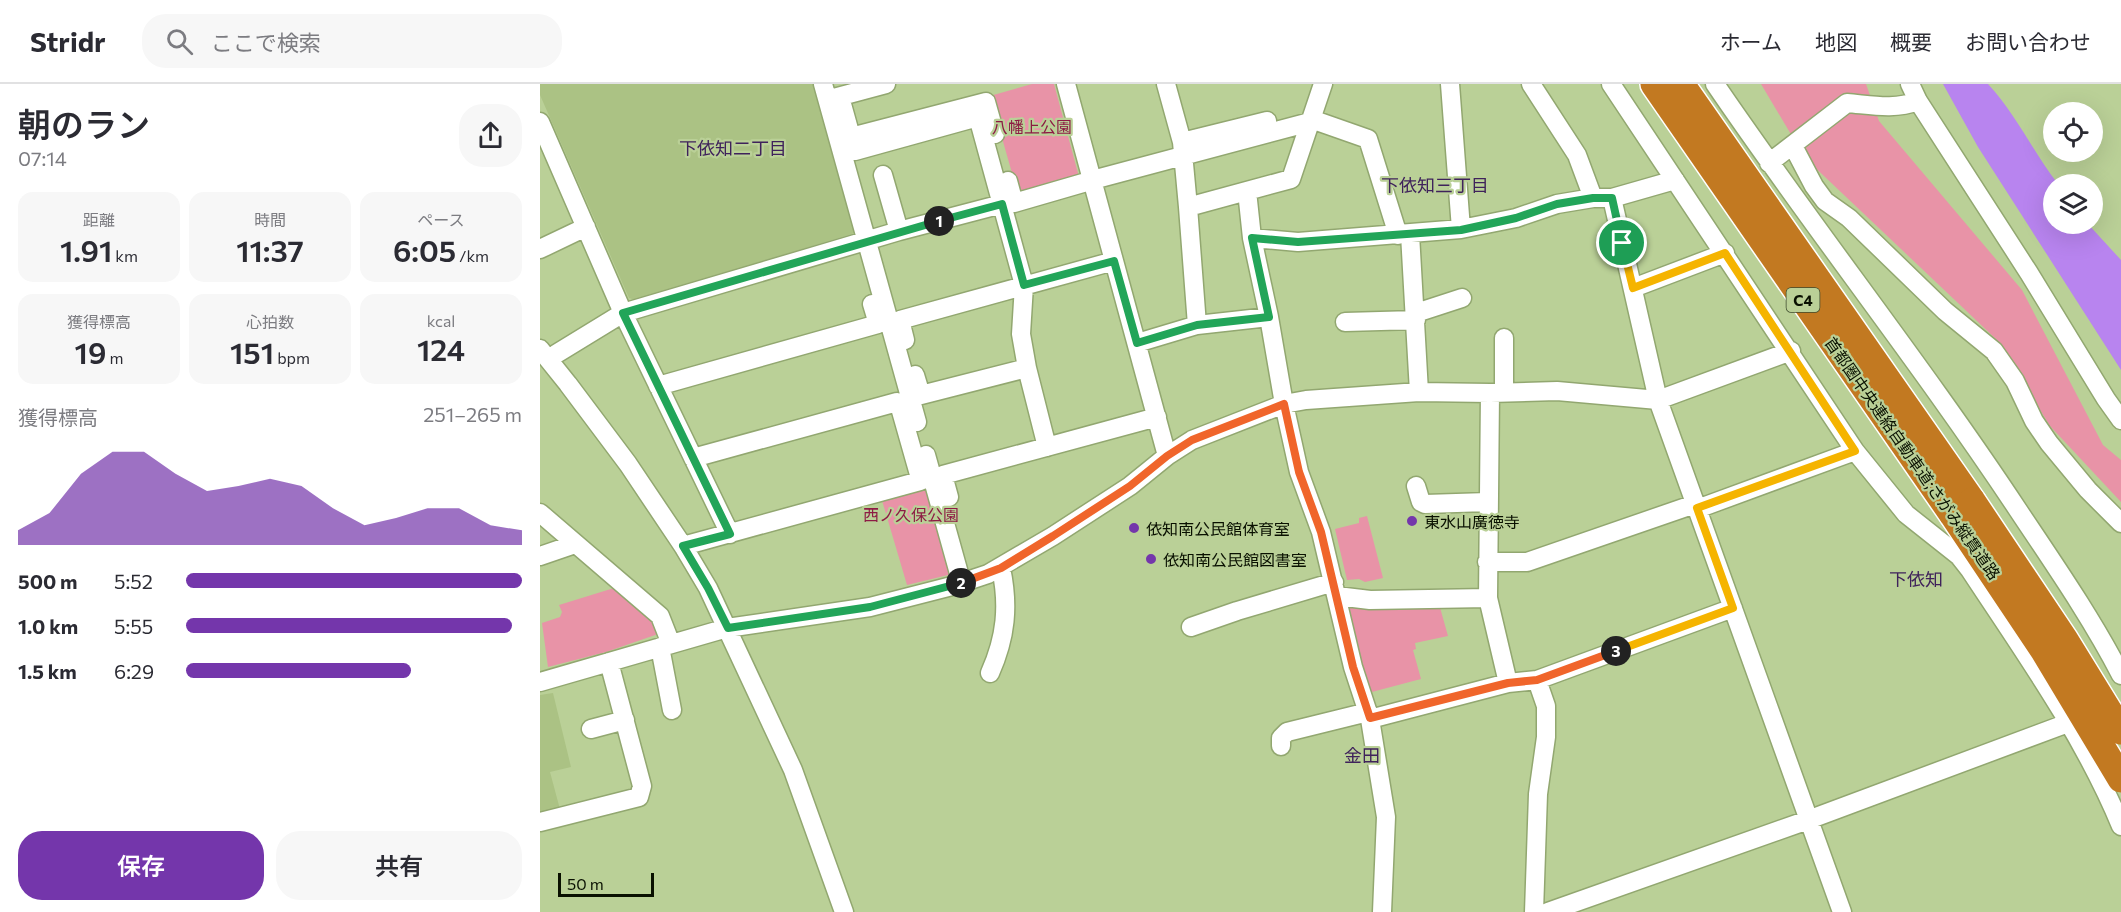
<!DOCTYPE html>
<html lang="ja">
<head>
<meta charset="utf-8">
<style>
  body { margin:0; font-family:Commissioner,"Noto Sans JP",sans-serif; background:#f7f7f7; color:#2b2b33; height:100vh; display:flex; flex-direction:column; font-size:22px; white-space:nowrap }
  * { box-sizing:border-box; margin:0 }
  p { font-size:20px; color:#7c7c81 }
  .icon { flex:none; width:33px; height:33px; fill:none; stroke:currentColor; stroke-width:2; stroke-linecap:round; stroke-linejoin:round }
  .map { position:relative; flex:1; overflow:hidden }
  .sheet { display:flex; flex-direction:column; background:#fff; width:540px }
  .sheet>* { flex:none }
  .controls { position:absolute; left:1503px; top:18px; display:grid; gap:12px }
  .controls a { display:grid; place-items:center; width:60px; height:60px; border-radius:50%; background:#fff; box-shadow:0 6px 24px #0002; font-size:30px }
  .scale { position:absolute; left:18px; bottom:15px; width:96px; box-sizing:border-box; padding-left:6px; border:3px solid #091000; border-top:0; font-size:16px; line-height:21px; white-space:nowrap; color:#091000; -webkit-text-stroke:4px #bad097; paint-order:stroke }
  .pin { position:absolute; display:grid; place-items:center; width:51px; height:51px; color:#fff; margin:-26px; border:3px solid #fff; border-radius:50%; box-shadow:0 2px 6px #0007 }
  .km { position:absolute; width:30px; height:30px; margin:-15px; border-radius:50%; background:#222; color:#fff; font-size:16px; line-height:30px; text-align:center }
  .round { display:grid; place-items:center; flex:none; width:63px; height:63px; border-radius:24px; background:#f7f7f7 }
  .overview { display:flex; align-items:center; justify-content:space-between; height:102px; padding:0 18px }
  h1 { font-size:33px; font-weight:600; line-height:45px }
  .figures { display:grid; grid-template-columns:repeat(3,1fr); gap:9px; height:102px; padding:6px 18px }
  .figures div { display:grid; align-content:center; border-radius:15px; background:#f7f7f7; text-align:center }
  .figures b { font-size:30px; font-weight:600 }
  .figures small { font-size:16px; font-weight:400 }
  .figures p { font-size:16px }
  .chart { height:168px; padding:12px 18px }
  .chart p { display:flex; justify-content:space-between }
  .chart svg { width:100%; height:108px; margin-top:6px; fill:#7436ab; opacity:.7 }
  .cta { display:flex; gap:12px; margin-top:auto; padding:12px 18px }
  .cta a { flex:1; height:69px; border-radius:24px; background:#7436ab; color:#fff; font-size:24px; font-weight:600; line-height:69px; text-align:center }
  .cta a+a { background:#f7f7f7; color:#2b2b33 }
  ul { padding:0 18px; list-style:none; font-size:20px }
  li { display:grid; grid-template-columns:96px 72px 1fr; align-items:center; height:45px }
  li i { height:15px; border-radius:8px; background:#7436ab }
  header { display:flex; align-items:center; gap:36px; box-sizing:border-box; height:84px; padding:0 30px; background:#fff; border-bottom:2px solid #e1e1e2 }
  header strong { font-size:28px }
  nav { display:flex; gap:33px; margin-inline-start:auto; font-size:21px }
  .search { width:420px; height:54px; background:#f7f7f7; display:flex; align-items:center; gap:15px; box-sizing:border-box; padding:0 21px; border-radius:24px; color:#7c7c81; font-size:22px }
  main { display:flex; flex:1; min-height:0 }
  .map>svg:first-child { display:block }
  .built { fill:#abc284 }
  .green { fill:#e893a7 }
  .water { fill:#b884ef }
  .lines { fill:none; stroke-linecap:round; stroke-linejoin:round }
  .minor-casing { stroke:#92a770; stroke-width:21 }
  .highway-casing { stroke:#fff; stroke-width:30 }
  .minor { stroke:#fff; stroke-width:18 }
  .highway { stroke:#c27921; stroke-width:27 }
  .highway-bridge-casing { stroke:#fff; stroke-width:30; stroke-linecap:butt }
  .highway-bridge { stroke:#c27921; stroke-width:27 }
  .split-1-casing { stroke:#fff; stroke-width:12 }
  .split-2-casing { stroke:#fff; stroke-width:12 }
  .split-3-casing { stroke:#fff; stroke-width:12 }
  .split-4-casing { stroke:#fff; stroke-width:12 }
  .split-1 { stroke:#22a559; stroke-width:8 }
  .split-2 { stroke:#22a559; stroke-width:8 }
  .split-3 { stroke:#f0652b; stroke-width:8 }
  .split-4 { stroke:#f5b400; stroke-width:8 }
  .poi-dot { fill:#7436ab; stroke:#bad097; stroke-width:2 }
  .labels { text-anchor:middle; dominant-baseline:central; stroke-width:4.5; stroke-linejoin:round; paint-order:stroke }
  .shield { fill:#bad097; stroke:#3e4a2d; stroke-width:1.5 }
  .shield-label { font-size:15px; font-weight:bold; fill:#091000 }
  .park-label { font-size:16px; fill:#8d1b44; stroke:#bad097 }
  .street-label { font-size:16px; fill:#091000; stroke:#bad097 }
  .poi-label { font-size:16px; fill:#091000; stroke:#bad097; text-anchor:start }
  .neighbourhood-label { font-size:18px; fill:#3f225b; stroke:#bad097 }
</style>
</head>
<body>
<header>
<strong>Stridr</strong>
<div class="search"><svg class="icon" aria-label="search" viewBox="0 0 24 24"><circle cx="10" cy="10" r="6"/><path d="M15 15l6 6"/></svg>ここで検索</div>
<nav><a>ホーム</a><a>地図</a><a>概要</a><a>お問い合わせ</a></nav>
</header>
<main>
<section class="sheet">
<div class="overview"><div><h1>朝のラン</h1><p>07:14</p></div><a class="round"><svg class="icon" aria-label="share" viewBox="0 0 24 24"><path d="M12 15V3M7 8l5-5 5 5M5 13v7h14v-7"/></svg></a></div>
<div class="figures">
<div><p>距離</p><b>1.91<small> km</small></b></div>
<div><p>時間</p><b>11:37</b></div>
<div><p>ペース</p><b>6:05<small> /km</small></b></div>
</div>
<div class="figures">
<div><p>獲得標高</p><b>19<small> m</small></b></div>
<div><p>心拍数</p><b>151<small> bpm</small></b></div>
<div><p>kcal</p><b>124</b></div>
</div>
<div class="chart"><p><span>獲得標高</span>251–265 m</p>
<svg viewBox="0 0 160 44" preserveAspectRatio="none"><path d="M0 44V38L10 31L20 15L30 6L40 6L50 15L60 22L70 20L80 17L90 20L100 29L110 36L120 33L130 29L140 29L150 36L160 38V44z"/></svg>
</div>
<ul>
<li><b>500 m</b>5:52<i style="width:100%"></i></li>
<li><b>1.0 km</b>5:55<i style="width:97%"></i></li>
<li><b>1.5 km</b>6:29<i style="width:67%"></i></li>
</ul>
<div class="cta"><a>保存</a><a>共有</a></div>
</section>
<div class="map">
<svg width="1581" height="828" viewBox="0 0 1581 828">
  <rect width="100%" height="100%" fill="#bad097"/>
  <path class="built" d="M0 0H277L318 148 95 216 89 214 0 11Z
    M13 609 31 683 10 688 21 729 0 736V611Z"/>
  <path class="green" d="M492 0H514L539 93 478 110 450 12Z
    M1221 0H1326L1339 37 1482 206 1563 361 1581 376V418L1510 342 1457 256 1265 74Z
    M388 401 412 490 367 501 341 413Z
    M827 432 843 494 825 498 819 495 807 496 795 445 819 439V434Z
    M77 500 124 548 66 568 8 583 2 539 20 533 22 528 19 521 74 504Z
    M811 519 899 520 908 552 875 559 876 565 873 566 881 595 828 609 807 524Z"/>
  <path class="water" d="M1403 0H1448C1476 30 1493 68 1518 100H1514V140H1548L1581 176V286L1438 63Z"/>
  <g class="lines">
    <defs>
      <path id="minor" d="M283 0 377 338
        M626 0 642 58 648 123
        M910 0 921 145
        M991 0 1037 71 1053 114
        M1071 0 1315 367 1366 430 1419 472 1430 486C1484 568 1543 650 1581 742
        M1175 0C1273 144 1382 281 1478 426 1514 480 1551 533 1581 591
        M1370 0 1378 17 1489 189 1566 315 1581 336
        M300 13 315 67 438 33 484 201 481 250 487 284 507 363
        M290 15 346 0
        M771 35 828 55 858 151
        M0 38 83 229 190 450
        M311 53 446 18 455 50
        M642 58 727 37
        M1253 62 1274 102 1285 117 1309 134 1405 227 1454 267 1475 297 1494 337 1509 359 1548 406 1581 439
        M1229 79 1307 19C1332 21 1354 26 1378 17
        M343 91 359 147
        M560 94 770 38
        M1135 96 1072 114 1118 316 1302 828
        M468 97 474 119 543 99
        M707 107 712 154 729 233 744 320 759 388 781 448 813 583 830 635 846 733 842 828
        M870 150 879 308
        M712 154 758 158 921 145 976 134 1017 120 1053 114H1072
        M0 165 46 143
        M1093 204 1185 169
        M876 229 922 214
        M805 238 876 236
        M657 241 648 123 751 95 783 0
        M964 254V309
        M365 256 360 236 574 177
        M597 259 657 241 729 233
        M0 265 28 300 88 380 143 462 168 504 253 686 304 828
        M16 270 83 229 359 147 462 120
        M375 291 381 311 487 284
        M118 302 338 240 332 220
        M950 309 948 514 968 599
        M386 371 420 493
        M627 372 652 356 744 320 766 316 879 308 950 309 1017 307 1118 316 1251 267
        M876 402 881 418 885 420 948 418
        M409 413 403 391 617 333
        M1157 425 1315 367
        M0 429 120 532 131 560
        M143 462 380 397V394L359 320 357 318 153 374
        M0 472 35 460
        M947 478H987L1155 420
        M797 512 830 516 948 514
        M651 543 697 527 794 498
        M120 563 132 626
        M450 589C466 553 469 522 461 484
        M0 598 187 544 330 523 412 502 448 490 513 452 590 402 627 372 526 0
        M830 635 968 599 997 596 1193 524
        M51 645 85 636
        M741 662V654L747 648 828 628
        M0 738 99 713 102 702 69 578
        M994 828 998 710 1006 653V622L997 596
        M1008 828 1268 736 1528 639"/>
      <path id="highway" d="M1114 0 1413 431
        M1141 0 1432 417"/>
    </defs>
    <use href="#minor" class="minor-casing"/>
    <use href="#highway" class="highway-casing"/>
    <use href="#minor" class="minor"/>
    <use href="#highway" class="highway"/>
    <defs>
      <path id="highway-bridge" d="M1432 417 1525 556 1581 647
        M1413 431 1504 567 1581 695"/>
    </defs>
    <use href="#highway-bridge" class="highway-bridge-casing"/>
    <use href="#highway-bridge" class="highway-bridge"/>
  </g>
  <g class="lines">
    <defs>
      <path id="split-1" d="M399 137 462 120 484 201 574 177 597 259 657 241 729 233 712 154 758 158 921 146 976 134 1017 120 1053 114H1072L1082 159"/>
      <path id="split-2" d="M399 137 83 229 190 450 143 462 168 504 188 544 330 523 421 499"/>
      <path id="split-3" d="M421 499 461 484 513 452 590 402 627 372 652 356 744 320 759 388 781 448 813 583 830 634 968 599 997 596 1076 567"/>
      <path id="split-4" d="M1076 567 1193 524 1157 424 1315 367 1185 169 1093 204 1082 159"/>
    </defs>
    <use href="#split-1" class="split-1-casing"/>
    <use href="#split-2" class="split-2-casing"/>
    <use href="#split-3" class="split-3-casing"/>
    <use href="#split-4" class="split-4-casing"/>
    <use href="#split-1" class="split-1"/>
    <use href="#split-2" class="split-2"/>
    <use href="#split-3" class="split-3"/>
    <use href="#split-4" class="split-4"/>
  </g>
  <g class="poi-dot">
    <circle cx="872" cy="437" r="6"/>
    <circle cx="594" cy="444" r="6"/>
    <circle cx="611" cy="475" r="6"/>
  </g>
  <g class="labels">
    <rect class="shield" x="1246.5" y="204" width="33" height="24" rx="4.5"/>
    <g class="shield-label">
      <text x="1263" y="216">C4</text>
    </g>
    <g class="park-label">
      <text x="492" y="42">八幡上公園</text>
      <text x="371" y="430">西ノ久保公園</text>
    </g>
    <g class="street-label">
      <text transform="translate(1373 374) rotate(55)">首都圏中央連絡自動車道;さがみ縦貫道路</text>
    </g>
    <g class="poi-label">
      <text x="884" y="437">東水山廣徳寺</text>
      <text x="606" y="444">依知南公民館体育室</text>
      <text x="623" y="475">依知南公民館図書室</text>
    </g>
    <g class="neighbourhood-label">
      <text x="193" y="64">下依知二丁目</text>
      <text x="895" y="101">下依知三丁目</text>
      <text x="1376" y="495">下依知</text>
      <text x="822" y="671">金田</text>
    </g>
  </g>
</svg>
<div class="controls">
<a><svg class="icon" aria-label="locate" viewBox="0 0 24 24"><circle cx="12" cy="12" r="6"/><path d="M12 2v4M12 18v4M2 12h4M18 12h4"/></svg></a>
<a><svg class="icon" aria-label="layers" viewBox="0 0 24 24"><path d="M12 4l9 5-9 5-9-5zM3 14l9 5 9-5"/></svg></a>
</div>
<div class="scale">50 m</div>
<div class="pin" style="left:1082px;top:159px;background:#1e9e55"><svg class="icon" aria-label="arrive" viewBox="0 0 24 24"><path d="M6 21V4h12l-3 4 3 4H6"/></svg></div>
<b class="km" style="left:399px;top:137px">1</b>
<b class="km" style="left:421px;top:499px">2</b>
<b class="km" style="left:1076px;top:567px">3</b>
</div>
</main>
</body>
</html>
